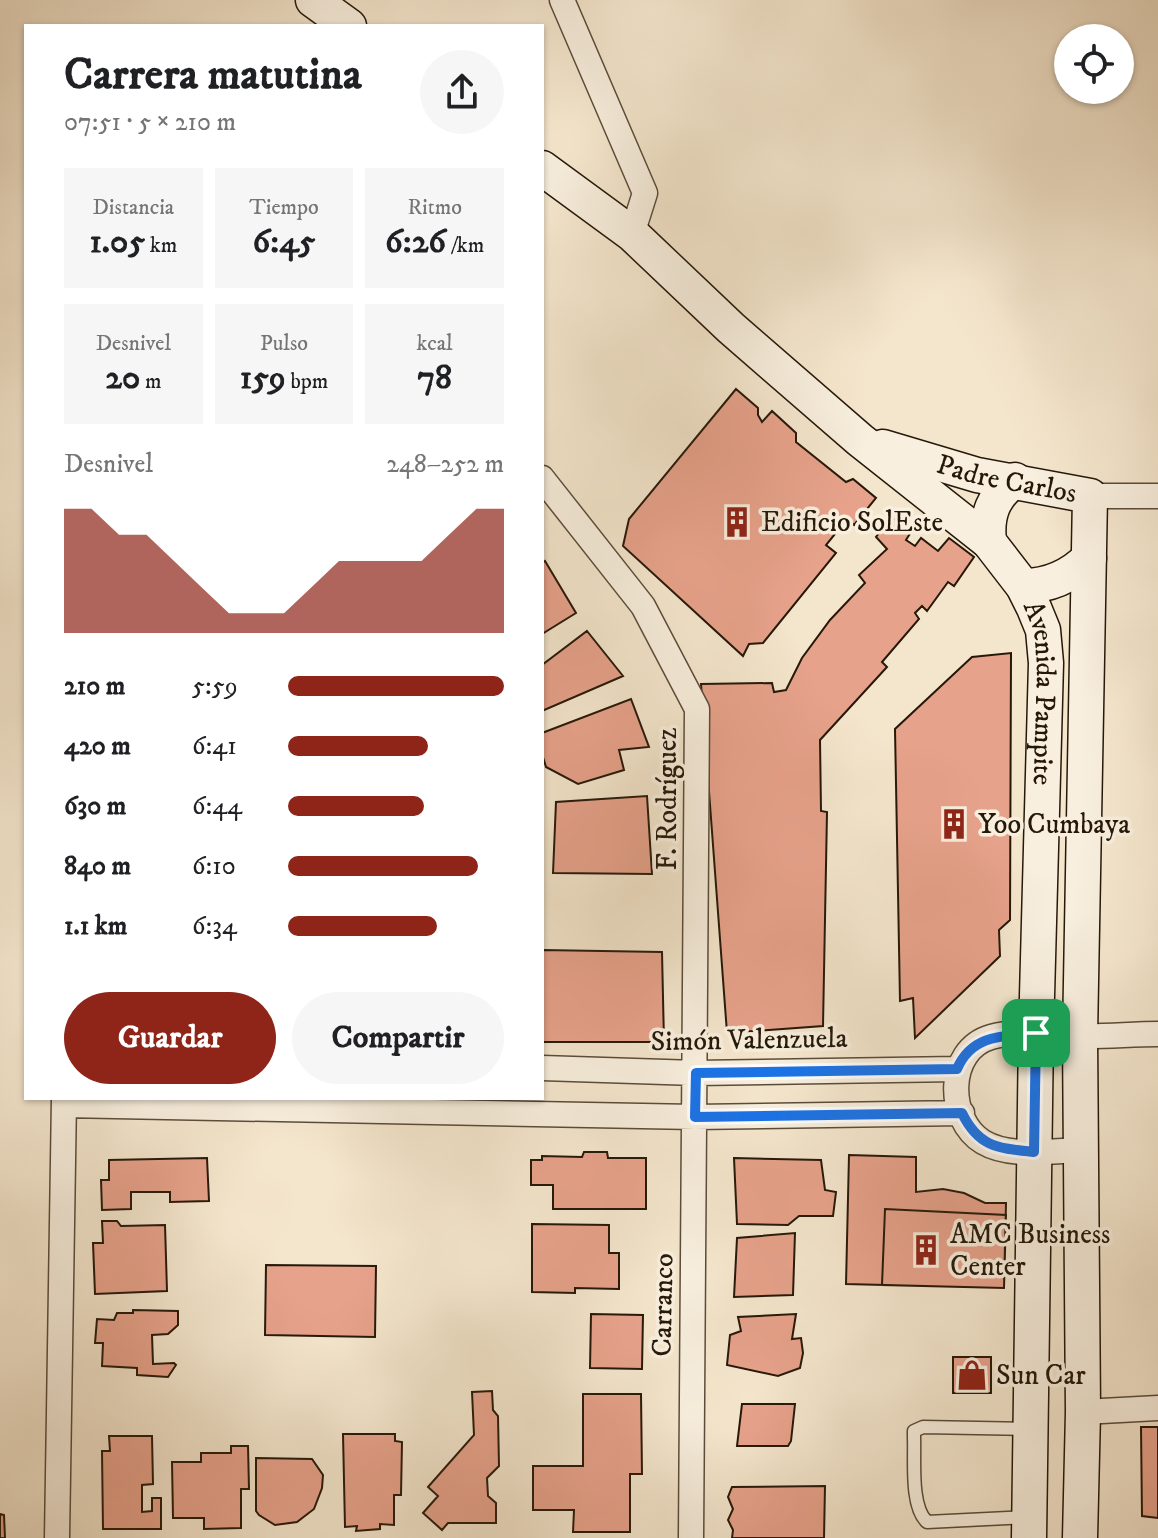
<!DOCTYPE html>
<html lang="es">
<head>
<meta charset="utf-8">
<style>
  body { margin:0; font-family:"IM FELL DW Pica",serif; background:#f6f6f6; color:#202124; height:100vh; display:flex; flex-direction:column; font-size:30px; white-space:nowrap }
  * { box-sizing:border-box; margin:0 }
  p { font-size:26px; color:#757577 }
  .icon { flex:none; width:44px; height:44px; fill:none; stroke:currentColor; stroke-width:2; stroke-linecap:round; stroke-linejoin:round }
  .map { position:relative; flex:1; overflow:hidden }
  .details { position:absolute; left:24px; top:24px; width:520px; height:1076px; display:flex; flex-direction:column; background:#fff; border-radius:0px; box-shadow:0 2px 6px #0004 }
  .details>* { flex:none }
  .controls { position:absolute; left:1054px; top:24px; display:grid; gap:16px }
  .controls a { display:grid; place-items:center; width:80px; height:80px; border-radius:50%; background:#fff; box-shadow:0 2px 6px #0004; font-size:40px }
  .pin { position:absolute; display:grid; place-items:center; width:68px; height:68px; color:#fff; margin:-34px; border-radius:16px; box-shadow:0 4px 12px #0006 }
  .round { display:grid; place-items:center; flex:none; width:84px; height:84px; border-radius:42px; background:#f6f6f6 }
  .head { display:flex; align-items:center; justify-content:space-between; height:136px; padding:0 40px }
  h1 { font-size:44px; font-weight:700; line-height:60px }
  .figures { display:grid; grid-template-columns:repeat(3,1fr); gap:12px; height:136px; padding:8px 40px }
  .figures div { display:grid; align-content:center; border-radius:0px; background:#f6f6f6; text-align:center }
  .figures b { font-size:34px; font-weight:700 }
  .figures small { font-size:22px; font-weight:400 }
  .figures p { font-size:22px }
  .chart { height:224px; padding:16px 40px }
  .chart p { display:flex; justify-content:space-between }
  .chart svg { width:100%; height:144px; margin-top:8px; fill:#8f2418; opacity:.7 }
  .action { display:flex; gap:16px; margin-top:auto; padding:16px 40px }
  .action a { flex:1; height:92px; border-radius:48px; background:#8f2418; color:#fff; font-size:32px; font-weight:700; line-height:92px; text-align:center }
  .action a+a { background:#f6f6f6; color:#202124 }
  ul { padding:0 40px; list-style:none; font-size:26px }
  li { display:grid; grid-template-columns:128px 96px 1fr; align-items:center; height:60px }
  li i { height:20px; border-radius:10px; background:#8f2418 }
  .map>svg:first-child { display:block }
  .building { fill:#e7a28b; stroke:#261809; stroke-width:2 }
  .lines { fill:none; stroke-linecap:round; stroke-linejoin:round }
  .lane-casing { stroke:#5a4c3a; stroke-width:15 }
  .street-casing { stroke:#5a4c3a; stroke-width:27 }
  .secondary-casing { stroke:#261809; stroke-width:37 }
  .lane { stroke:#f8efde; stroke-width:12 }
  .street { stroke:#f8efde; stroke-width:24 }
  .secondary { stroke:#f8efde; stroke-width:34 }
  .route-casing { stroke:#fff; stroke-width:16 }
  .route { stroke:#1a73e8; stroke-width:10 }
  .labels { text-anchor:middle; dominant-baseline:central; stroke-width:7; stroke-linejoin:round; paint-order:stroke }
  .street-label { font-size:28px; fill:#261809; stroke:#f8efde }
  .poi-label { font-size:28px; fill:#261809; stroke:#f8efde; text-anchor:start }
</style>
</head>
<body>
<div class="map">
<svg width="1158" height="1538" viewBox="0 0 1158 1538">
  <rect width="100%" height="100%" fill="#f4e6cd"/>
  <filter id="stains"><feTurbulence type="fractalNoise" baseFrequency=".0025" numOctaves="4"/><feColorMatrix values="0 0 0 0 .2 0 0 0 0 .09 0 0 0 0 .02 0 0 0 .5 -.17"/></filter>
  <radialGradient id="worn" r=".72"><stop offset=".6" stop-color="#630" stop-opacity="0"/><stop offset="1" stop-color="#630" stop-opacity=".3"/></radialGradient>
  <path class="building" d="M736 389 758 408V415L762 422 772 411 796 433V442L846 482 853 479 876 498 854 525 847 519 826 545 836 553 763 643 749 644 743 656 623 546 629 519Z
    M892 517 911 532 906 540 915 546 921 538 938 551 949 538 974 557 954 586 948 582 927 611 922 606 915 613 919 619 882 662 887 667 820 740 821 811 827 812 823 1026 727 1033 701 684 772 683 774 692 786 690 802 658 830 620 865 583 859 575 887 549 876 537Z
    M545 561 576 613 542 634V563Z
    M587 631 623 676 542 711V665Z
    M1011 653 1010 920 999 930 1000 956 915 1038 913 998 900 1001 895 729 972 657Z
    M631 699 649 747 619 750 624 770 578 784 546 767 542 754V733Z
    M647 796 652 874 553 873 556 802Z
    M542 950 662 952 664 1042H542Z
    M584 1152H607L608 1158H646V1209H553V1185H531V1160H542V1156L582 1157Z
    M849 1155 916 1157V1192L943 1189 964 1193 985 1203H1006L1004 1288 846 1284Z
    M207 1158 209 1201 170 1202V1192H131V1209L102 1210 101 1180H109V1160Z
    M734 1158 821 1160 825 1190 836 1192 833 1216H799L788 1225 737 1224Z
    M885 1209 1006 1215 1004 1288 882 1285Z
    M102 1221H117L121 1226 165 1225 167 1291 95 1294 93 1243H103Z
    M532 1224 609 1225V1253H619V1289L575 1288V1293L532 1292Z
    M795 1233 793 1295 734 1297 737 1238Z
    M266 1265 376 1266 375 1337 265 1335Z
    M133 1310 178 1311V1325L168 1334 152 1335 153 1364 174 1363 176 1365 168 1377 137 1375V1368L102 1366 103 1343H95L97 1319 114 1320 117 1313H133Z
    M591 1314 643 1315 642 1369 590 1368Z
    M796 1314 792 1339 801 1338 803 1353 800 1368 778 1376 727 1365 730 1335 741 1331 738 1317Z
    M953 1357H991V1393H953Z
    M492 1391 493 1410 498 1416 499 1466 487 1478 488 1496 496 1503V1523H448L442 1530 423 1513 438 1496 428 1487 474 1435 472 1392Z
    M583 1394H641L642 1474H630V1532H573L574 1510H533V1466H583Z
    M742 1404H795L791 1441 788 1446H737Z
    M1141 1427H1158V1518L1142 1516Z
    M343 1434H395V1441L402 1442 401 1495H394V1525L380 1524V1529L356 1531 357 1526 345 1527Z
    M109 1436H152L153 1484 142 1485V1512L152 1511V1498H161V1529H103L102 1451H110Z
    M231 1446H248L249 1489H241V1528L204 1529V1518H173L172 1462H201V1453H231Z
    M256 1458 312 1459 323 1475 322 1488 314 1509 297 1522 275 1525 259 1515 256 1511Z
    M825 1486 824 1538H732L733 1530 728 1520 733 1509 728 1497 732 1487Z
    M0 1514 4 1515 5 1538H0Z"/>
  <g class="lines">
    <defs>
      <path id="lane" d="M1026 1517 927 1522C910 1506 915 1460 914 1437V1431L923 1427 1029 1429"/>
      <path id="street" d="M562 0 645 193 632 234
        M542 478 643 606 697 709 691 1538
        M1090 496H1158
        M542 1068 696 1073 957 1069
        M64 1105 695 1117 962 1113
        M1081 1150C1051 1151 1010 1158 983 1142 946 1119 946 1050 991 1037 1018 1029 1050 1035 1078 1036 1104 1037 1131 1034 1158 1034
        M1083 1412 1158 1408
        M57 1538 64 1098"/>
      <g id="secondary">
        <path d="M313 0 349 26"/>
        <path id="s1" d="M542 168 632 234 731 328 860 440 989 542 1023 586 1034 608 1043 630 1046 663 1036 1033 1029 1538"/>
        <path id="s2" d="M883 447 977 475 1090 496 1080 1036 1083 1412 1080 1538"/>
        <path d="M989 542C986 515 993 496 1015 480"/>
        <path d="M1023 586C1049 586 1070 577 1089 558"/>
      </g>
    </defs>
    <use href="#lane" class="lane-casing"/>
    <use href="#street" class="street-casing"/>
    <use href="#secondary" class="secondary-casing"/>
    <use href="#lane" class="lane"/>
    <use href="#street" class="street"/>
    <use href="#secondary" class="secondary"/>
  </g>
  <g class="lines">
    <defs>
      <path id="route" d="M1036 1033 1034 1152C999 1148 979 1148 962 1113L695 1117 696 1073 957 1069C972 1034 1004 1036 1036 1033Z"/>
    </defs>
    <use href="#route" class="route-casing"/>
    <use href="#route" class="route"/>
  </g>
  <defs>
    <symbol id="building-bare" viewBox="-9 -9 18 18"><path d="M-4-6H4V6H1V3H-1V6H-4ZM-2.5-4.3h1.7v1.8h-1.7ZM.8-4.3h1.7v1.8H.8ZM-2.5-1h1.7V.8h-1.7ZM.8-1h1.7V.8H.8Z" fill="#8f2418" stroke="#f8efde" stroke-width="2.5" paint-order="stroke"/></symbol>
    <symbol id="shop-bare" viewBox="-9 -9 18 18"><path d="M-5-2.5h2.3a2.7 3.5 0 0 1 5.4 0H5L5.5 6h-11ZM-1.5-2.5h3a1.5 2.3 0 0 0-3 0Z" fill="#8f2418" stroke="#f8efde" stroke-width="2.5" paint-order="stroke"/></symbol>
  </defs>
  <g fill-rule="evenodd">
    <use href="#building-bare" x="715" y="500" width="44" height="44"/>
    <use href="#building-bare" x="932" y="802" width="44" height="44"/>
    <use href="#building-bare" x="904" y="1228" width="44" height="44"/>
    <use href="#shop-bare" x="950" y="1353" width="44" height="44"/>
  </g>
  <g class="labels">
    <g class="street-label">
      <text stroke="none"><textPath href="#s2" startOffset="128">Padre Carlos</textPath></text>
      <text stroke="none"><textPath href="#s1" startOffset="750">Avenida Pampite</textPath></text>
      <text transform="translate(667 799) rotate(-90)">F. Rodríguez</text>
      <text transform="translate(749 1040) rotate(-1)">Simón Valenzuela</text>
      <text transform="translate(663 1305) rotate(-89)">Carranco</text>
    </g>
    <g class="poi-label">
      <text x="761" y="522">Edificio SolEste</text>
      <text x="978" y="824">Yoo Cumbaya</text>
      <text x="950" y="1234">AMC Business<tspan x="950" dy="32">Center</tspan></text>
      <text x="996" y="1375">Sun Car</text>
    </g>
  </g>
  <rect width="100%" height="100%" filter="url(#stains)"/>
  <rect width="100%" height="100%" fill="url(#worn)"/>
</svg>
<div class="controls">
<a><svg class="icon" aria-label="locate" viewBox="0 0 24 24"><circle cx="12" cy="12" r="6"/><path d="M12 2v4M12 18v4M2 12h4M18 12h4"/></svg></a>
</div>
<div class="pin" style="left:1036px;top:1033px;background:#1e9e55"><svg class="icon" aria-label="arrive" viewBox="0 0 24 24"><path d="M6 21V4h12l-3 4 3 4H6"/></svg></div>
<section class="details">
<div class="head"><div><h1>Carrera matutina</h1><p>07:51 · 5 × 210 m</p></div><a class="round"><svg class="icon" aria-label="share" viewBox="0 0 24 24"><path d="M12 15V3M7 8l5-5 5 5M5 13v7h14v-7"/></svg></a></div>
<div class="figures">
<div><p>Distancia</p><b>1.05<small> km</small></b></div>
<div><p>Tiempo</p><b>6:45</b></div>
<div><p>Ritmo</p><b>6:26<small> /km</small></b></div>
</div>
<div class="figures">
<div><p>Desnivel</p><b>20<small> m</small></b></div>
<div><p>Pulso</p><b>159<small> bpm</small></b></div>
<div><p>kcal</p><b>78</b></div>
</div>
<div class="chart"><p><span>Desnivel</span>248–252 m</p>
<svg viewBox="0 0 160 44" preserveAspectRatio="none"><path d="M0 44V6L10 6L20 14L30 14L40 22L50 30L60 38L70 38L80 38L90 30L100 22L110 22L120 22L130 22L140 14L150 6L160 6V44z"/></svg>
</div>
<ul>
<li><b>210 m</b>5:59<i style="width:100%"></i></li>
<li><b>420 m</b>6:41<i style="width:65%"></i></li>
<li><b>630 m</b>6:44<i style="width:63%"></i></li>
<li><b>840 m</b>6:10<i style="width:88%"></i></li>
<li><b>1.1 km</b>6:34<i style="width:69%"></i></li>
</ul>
<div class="action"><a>Guardar</a><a>Compartir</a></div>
</section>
</div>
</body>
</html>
